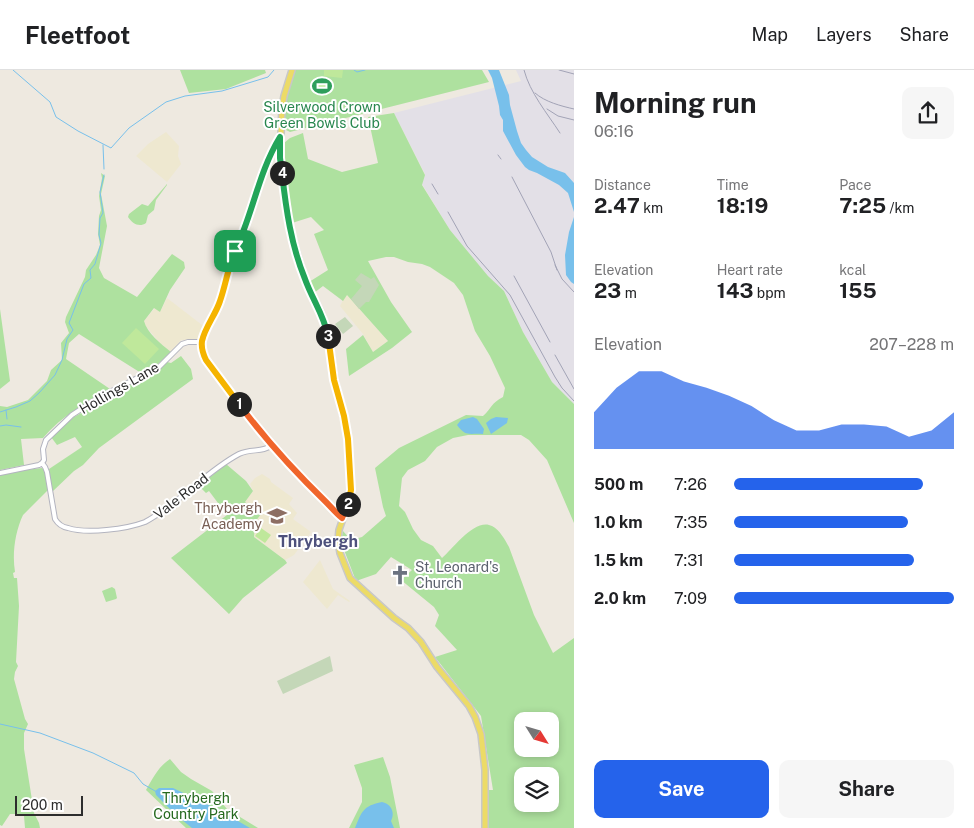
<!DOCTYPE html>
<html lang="en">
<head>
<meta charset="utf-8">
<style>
  body { margin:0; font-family:"Public Sans",sans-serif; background:#f6f6f6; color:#202124; height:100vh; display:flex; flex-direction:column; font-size:19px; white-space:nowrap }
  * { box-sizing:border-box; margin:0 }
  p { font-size:16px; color:#757577 }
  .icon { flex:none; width:28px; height:28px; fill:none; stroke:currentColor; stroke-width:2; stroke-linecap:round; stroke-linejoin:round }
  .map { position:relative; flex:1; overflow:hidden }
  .side { display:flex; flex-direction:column; background:#fff; width:400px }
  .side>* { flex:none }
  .needle { width:32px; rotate:127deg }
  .tools { position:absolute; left:514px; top:642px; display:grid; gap:10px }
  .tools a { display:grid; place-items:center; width:45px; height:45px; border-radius:10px; background:#fff; box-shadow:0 2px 8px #0003; font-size:25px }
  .scale { position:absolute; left:15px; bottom:12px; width:68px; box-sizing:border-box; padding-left:5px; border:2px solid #2d2d2d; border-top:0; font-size:14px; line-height:18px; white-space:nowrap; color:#2d2d2d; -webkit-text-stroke:4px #fff; paint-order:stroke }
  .pin { position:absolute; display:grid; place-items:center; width:42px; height:42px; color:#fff; margin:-21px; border-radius:10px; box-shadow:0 2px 8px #0006 }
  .km { position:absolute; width:25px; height:25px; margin:-12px; border-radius:50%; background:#222; color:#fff; font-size:14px; line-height:25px; text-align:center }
  .round { display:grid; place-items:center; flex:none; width:52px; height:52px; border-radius:10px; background:#f6f6f6 }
  .overview { display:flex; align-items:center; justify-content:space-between; height:85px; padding:0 20px }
  h1 { font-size:28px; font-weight:700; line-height:38px }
  .stats { display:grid; grid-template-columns:repeat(3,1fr); gap:8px; height:85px; padding:5px 20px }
  .stats div { display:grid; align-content:center }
  .stats b { font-size:21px; font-weight:700 }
  .stats small { font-size:14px; font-weight:400 }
  .stats p { font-size:14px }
  .chart { height:140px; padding:10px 20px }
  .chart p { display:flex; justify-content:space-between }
  .chart svg { width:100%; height:90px; margin-top:5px; fill:#2563eb; opacity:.7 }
  .button { display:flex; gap:10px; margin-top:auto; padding:10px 20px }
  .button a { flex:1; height:58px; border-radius:10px; background:#2563eb; color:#fff; font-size:20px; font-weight:700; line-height:58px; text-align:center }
  .button a+a { background:#f6f6f6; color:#202124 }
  ul { padding:0 20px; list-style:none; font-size:16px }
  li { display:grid; grid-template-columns:80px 60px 1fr; align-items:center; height:38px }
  li i { height:12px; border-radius:6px; background:#2563eb }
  header { display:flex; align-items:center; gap:30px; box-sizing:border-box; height:70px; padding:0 25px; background:#fff; border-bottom:1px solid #e0e0e0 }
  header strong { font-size:24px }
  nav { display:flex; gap:28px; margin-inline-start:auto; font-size:18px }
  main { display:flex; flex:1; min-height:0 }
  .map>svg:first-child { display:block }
  .industrial { fill:#e3e0e7 }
  .education { fill:#eee8d0 }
  .green { fill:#aee19f; fill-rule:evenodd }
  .cemetery { fill:#c4d7b8 }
  .pitch { fill:#bfe89b }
  .water { fill:#78c0eb }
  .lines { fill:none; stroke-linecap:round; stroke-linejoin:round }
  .stream { stroke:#78c0eb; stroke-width:1 }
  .tertiary-casing { stroke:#b3b4bf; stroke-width:6 }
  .primary-casing { stroke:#c8c8c8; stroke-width:8 }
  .tertiary { stroke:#fff; stroke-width:4 }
  .primary { stroke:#ecdb67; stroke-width:5 }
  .rail { stroke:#a2a3b6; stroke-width:1 }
  .split-1-casing { stroke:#fff; stroke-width:10 }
  .split-2-casing { stroke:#fff; stroke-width:10 }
  .split-3-casing { stroke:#fff; stroke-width:10 }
  .split-4-casing { stroke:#fff; stroke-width:10 }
  .split-5-casing { stroke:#fff; stroke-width:10 }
  .split-1 { stroke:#f5b400; stroke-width:6 }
  .split-2 { stroke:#f0652b; stroke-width:6 }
  .split-3 { stroke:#f5b400; stroke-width:6 }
  .split-4 { stroke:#22a559; stroke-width:6 }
  .split-5 { stroke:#22a559; stroke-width:6 }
  .labels { text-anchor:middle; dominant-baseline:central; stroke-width:4; stroke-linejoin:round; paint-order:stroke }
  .leisure-label { font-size:14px; fill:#27864d; stroke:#fff }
  .street-label { font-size:14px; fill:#2d2d2d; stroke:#fff }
  .education-label { font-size:14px; fill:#785e54; stroke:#fff; text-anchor:end }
  .worship-label { font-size:14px; fill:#5b616d; stroke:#fff; text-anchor:start }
  .park-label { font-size:14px; fill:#25691e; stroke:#fff }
  .quarter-label { font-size:16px; font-weight:bold; fill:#4e517c; stroke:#fff }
</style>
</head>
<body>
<header>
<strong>Fleetfoot</strong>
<nav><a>Map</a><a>Layers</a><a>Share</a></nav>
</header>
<main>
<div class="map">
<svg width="574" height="758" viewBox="0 0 574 758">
  <rect width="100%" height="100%" fill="#eee9e0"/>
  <path class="industrial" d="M516 0H574V334L552 312 523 262 504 221 488 206 450 160 422 114 425 104 394 43 521 11Z"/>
  <path class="education" d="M166 62 179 76 178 86 181 94 167 112 136 86 148 74Z
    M346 224 388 271 373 282 363 264 340 236Z
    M167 228 206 258 198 269 181 270 171 282 159 272 145 255 144 251 155 238 160 242Z
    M262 404 270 409 271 412 293 428 289 434 297 443 293 449 311 462 294 485 285 490 254 467 255 452 245 432 253 421 250 414 255 408Z
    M320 490 333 519 350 531 349 532 338 525 327 539 303 512Z"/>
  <path class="green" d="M180 0H265L266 3 226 19 189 23Z
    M295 0H482L489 12 290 62 286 60C279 48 291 13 295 0Z
    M394 43 425 105 422 115 450 160 488 206 504 221 523 262 552 312 574 334V453L547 390 529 370 521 365H468L453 368 437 377 425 391 408 400 402 408 399 436 405 442 413 459 421 470 433 476 442 488C453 478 476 447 492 456 500 460 505 470 509 477L534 545 553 583 574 568V758H488V720H493L481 646 435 587 457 580 435 556 439 545 434 537 401 510 412 500 391 487 376 504 356 511 341 472 343 461 351 470 362 467 386 446 383 437 375 398 399 378 466 345 483 346C492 338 491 333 503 327L505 318 490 286 475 261 463 225 454 213 430 197 422 194 408 192 394 187H386L368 191 391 232 412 262 392 278 349 306 346 279 363 265 373 282 388 271 347 225 343 231 323 216 314 223 309 212 328 200 314 164 324 160 311 147 292 153 286 113 284 73 290 68 303 63 308 89 342 102 378 93 368 47ZM522 651H550V679H522ZM522 706H550V734H522Z
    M101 103 105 106 101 124 107 156 99 198 104 208 137 227 172 184 184 192 185 198 170 220 160 242 154 238 144 251C147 263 161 274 171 282L157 295 141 303 79 264 69 273 66 289 110 319C86 333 61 346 43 368L21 369 24 395 0 400V336L7 337 28 330 47 311 51 300 62 290 61 273 69 263 65 252 66 247 85 207 86 200 96 185 100 175 98 164 99 146 101 140 99 126 102 108Z
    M167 114V115L156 130 154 140 148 145 146 153C139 158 132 153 128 147L129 144 142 134 148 136Z
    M0 239 10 311 0 319Z
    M181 286 191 299 193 309 99 378 83 395 74 401 52 422 49 399 82 377 75 367 57 375 51 367 74 347 161 298 167 292 171 293Z
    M226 394 246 411 253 421 245 432 261 444 255 452 254 467 285 490 287 493 243 528 229 544 171 488 227 445 209 421 206 423 199 416Z
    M42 398 45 401 49 419 23 445C15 462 12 484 15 502L13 503 14 508H17L19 536 16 592 18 596 15 602 14 609 25 649 28 654 24 663V679L34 743 39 753 40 758H25L24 746 19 744H10L2 756 0 755V405L25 400Z
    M112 517 115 519 117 528 116 529 106 532 102 521Z
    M383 687 390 707 400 758H349L362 732V718L354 695Z
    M170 689 181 702 191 709 212 721 227 739 258 758H186L146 720C153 708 158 697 170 689Z"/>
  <path class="cemetery" d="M361 203 371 209 374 207 379 215 369 232H366L359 239 351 229 362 216 355 210Z
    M345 247 353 256 343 264 335 254Z
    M330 586 333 601 283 624 277 611Z"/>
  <path class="pitch" d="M324 0H343L342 8 324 6Z
    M316 9 329 10 327 23 315 21Z
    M136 258 159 279 145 294 122 273Z
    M261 458 271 465 265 473 255 466Z"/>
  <path class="water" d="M488 0H499L509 25 510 35 517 61 521 73 526 80 532 87 548 97 565 103 574 113V142L568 123 559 115 537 103 529 100 525 97 516 85 503 61V50L500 45 499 36 492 8Z
    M574 147V214L571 212 566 205 565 185 569 162Z
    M473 347 477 349 484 359 483 364C468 363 466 367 457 355L461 350Z
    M496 347 508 348 507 353 491 364 486 353 491 349Z
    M159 718H173L219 740 250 758H192L177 746 156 725 155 721Z
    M382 732C392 734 395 743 391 751L394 758H355C362 741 363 736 382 732Z"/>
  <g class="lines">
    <path class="stream" d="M13 0 50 32 56 47 78 61 111 78 129 58 166 32 185 26 222 21 268 7 274 0
      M354 0 357 2 365 0
      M103 75 104 99
      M6 340 7 349
      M0 342 16 337 30 331 39 323 55 305 62 290 67 269 73 260 69 253 84 214 91 208 90 200 95 194 101 173 99 165 100 148 103 143 100 122 104 105
      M0 356 6 355 21 357
      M0 654 40 663 93 683 134 703 143 714 155 721"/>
    <defs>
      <path id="tertiary" d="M280 67 262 103 246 155 229 195 221 231 204 267 202 280 206 290 255 355 272 375 304 411 342 448
        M42 393 45 397 47 402 55 449C58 454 62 457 68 458 87 464 127 459 145 452 179 434 205 402 239 384 251 378 263 383 272 375
        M42 393 44 390 43 379 46 370 72 345 98 328 159 297 182 274 188 272H202
        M0 403 39 395 42 393"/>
      <path id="primary" d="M292 0 284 26 282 38 280 88 291 162 305 210 321 242 325 254 331 283 335 310 347 362 351 420 349 431 339 460 338 471 340 483 350 508 394 548 408 558 421 572 437 597 469 636 475 647 481 664 485 700V758"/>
    </defs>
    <use href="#tertiary" class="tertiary-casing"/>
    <use href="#primary" class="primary-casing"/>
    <use href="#tertiary" class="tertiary"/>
    <use href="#primary" class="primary"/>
    <path class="rail" d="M524 0C530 23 547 43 560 63
      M559 0 574 4
      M535 23C545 32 561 36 574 39
      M547 39 558 46 574 50
      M498 85 501 89
      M512 107 551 182 557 200
      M432 114 438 124
      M448 142 467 176 510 225 555 307 562 318 574 331
      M555 195 562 209 574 222
      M514 206 550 272
      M555 285 574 319"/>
  </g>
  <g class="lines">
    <defs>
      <path id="split-1" d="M235 181C228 197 226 214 220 231 216 244 205 257 202 271 201 278 203 284 206 290L239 334"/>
      <path id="split-2" d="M239 334C265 369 294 401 326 432 331 437 336 443 342 448L348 434"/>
      <path id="split-3" d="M328 266 334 310 344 346 348 369 351 420 348 434"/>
      <path id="split-4" d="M282 103C286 139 291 175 305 209 312 229 324 245 328 266"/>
      <path id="split-5" d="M235 181C253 144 258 103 280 67V88L282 103"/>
    </defs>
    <use href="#split-1" class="split-1-casing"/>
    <use href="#split-2" class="split-2-casing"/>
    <use href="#split-3" class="split-3-casing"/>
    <use href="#split-4" class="split-4-casing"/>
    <use href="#split-5" class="split-5-casing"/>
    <use href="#split-1" class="split-1"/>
    <use href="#split-2" class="split-2"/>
    <use href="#split-3" class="split-3"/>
    <use href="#split-4" class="split-4"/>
    <use href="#split-5" class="split-5"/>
  </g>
  <defs>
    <symbol id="stadium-bare" viewBox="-9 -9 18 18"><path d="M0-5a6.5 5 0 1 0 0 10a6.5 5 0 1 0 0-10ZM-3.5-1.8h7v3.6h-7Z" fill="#2e9e5b" stroke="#fff" stroke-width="2.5" paint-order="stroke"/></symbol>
    <symbol id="school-bare" viewBox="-9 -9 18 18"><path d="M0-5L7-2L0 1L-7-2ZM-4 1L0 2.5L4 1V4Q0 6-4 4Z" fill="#8d6e63" stroke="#fff" stroke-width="2.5" paint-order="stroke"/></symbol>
    <symbol id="church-bare" viewBox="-9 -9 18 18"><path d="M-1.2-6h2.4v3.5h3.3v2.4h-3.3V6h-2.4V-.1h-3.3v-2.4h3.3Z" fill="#6b7280" stroke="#fff" stroke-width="2.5" paint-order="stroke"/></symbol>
  </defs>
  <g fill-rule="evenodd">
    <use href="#stadium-bare" x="308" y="2" width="28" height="28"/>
    <use href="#school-bare" x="263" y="432" width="28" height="28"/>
    <use href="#church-bare" x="386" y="491" width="28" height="28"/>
  </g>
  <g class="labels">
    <g class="leisure-label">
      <text x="322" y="37">Silverwood Crown<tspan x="322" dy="16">Green Bowls Club</tspan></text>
    </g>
    <g class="street-label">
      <text transform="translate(119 318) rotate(-30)">Hollings Lane</text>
      <text transform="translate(181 426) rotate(-38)">Vale Road</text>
    </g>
    <g class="education-label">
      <text x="262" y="438">Thrybergh<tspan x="262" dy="16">Academy</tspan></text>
    </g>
    <g class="worship-label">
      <text x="415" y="497">St. Leonard's<tspan x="415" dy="16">Church</tspan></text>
    </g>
    <g class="park-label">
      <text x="196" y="728">Thrybergh<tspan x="196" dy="16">Country Park</tspan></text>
    </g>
    <g class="quarter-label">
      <text x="318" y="471">Thrybergh</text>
    </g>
  </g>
</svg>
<div class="tools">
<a><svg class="needle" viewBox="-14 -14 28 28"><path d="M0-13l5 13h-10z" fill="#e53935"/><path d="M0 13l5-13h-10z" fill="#757577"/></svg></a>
<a><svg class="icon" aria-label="layers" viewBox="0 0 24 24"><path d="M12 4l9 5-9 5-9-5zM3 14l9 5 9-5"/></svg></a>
</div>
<div class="scale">200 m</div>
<div class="pin" style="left:235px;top:181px;background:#1e9e55"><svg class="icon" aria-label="arrive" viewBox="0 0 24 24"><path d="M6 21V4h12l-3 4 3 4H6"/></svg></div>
<b class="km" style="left:239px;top:334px">1</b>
<b class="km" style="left:348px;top:434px">2</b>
<b class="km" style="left:328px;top:266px">3</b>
<b class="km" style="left:282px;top:103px">4</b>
</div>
<section class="side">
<div class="overview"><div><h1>Morning run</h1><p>06:16</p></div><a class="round"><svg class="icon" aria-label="share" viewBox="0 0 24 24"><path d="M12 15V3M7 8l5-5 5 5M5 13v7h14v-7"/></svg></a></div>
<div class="stats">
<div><p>Distance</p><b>2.47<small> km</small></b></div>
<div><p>Time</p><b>18:19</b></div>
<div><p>Pace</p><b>7:25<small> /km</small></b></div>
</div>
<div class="stats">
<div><p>Elevation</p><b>23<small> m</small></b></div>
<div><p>Heart rate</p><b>143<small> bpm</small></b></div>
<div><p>kcal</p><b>155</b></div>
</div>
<div class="chart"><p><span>Elevation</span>207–228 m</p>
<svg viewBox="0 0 160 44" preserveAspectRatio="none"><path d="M0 44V26L10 14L20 6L30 6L40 11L50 14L60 18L70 23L80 30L90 35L100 35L110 32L120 32L130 33L140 38L150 35L160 26V44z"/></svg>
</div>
<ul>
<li><b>500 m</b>7:26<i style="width:86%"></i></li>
<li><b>1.0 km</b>7:35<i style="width:79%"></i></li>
<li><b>1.5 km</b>7:31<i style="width:82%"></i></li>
<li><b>2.0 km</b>7:09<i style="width:100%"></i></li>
</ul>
<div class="button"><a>Save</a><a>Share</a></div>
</section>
</main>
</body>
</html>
